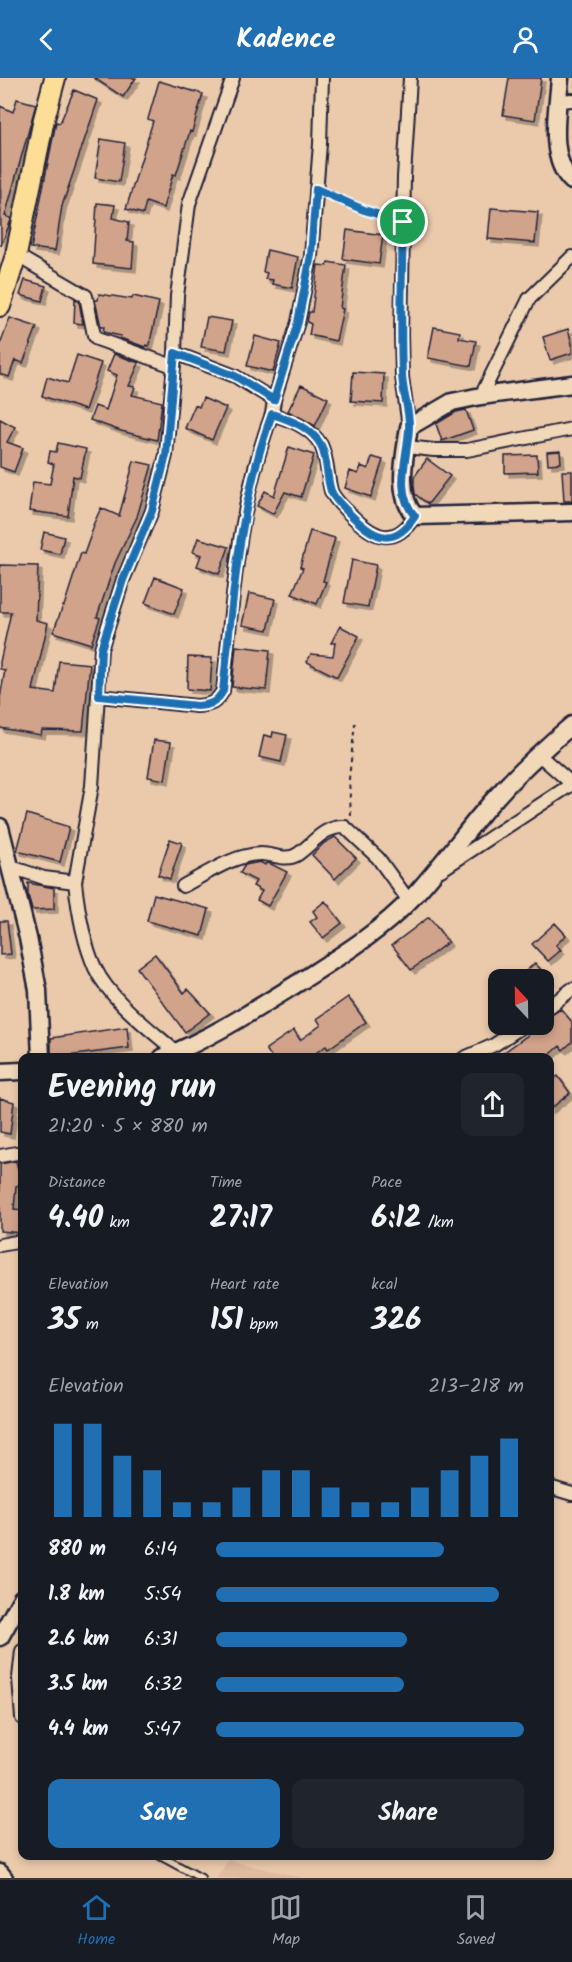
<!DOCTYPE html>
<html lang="en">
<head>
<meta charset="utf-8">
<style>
  body { margin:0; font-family:Kalam,sans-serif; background:#20242c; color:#f1f3f6; height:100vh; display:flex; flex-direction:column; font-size:22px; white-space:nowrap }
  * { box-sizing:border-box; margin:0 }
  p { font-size:20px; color:#9ea1a6 }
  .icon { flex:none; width:33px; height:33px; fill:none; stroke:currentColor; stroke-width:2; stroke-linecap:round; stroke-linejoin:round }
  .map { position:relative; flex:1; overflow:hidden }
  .panel { position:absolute; left:18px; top:975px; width:536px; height:807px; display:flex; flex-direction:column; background:#171b24; border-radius:12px; box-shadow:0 3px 9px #0003 }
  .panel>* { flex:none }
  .needle { width:39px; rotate:338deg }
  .fabs { position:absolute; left:488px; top:891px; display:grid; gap:12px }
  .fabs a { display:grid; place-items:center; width:66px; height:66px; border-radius:12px; background:#171b24; box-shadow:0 3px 9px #0003; font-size:30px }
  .pin { position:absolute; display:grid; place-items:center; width:51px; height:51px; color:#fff; margin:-26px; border:3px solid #fff; border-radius:50%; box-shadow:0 2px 6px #0007 }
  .round { display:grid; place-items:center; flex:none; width:63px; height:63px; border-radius:12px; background:#20242c }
  .summary { display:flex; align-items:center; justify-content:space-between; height:102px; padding:0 30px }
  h1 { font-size:33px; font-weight:600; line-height:45px }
  .figures { display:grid; grid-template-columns:repeat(3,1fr); gap:9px; height:102px; padding:6px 30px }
  .figures div { display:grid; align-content:center }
  .figures b { font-size:30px; font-weight:600 }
  .figures small { font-size:16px; font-weight:400 }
  .figures p { font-size:16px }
  .chart { height:168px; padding:12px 30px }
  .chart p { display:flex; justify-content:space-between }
  .chart svg { width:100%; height:108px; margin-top:6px; stroke:#1f6fb2; stroke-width:6 }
  .button { display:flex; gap:12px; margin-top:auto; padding:12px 30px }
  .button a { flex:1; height:69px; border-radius:12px; background:#1f6fb2; color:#fff; font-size:24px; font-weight:600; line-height:69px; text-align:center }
  .button a+a { background:#20242c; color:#f1f3f6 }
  ul { padding:0 30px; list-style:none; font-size:20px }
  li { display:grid; grid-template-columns:96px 72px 1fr; align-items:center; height:45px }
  li i { height:15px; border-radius:8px; background:#1f6fb2 }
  header { display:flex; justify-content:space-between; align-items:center; height:78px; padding:0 30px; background:#1f6fb2; color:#fff; font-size:27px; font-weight:600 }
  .tabs { display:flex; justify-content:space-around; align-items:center; height:84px; border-top:2px solid #363941; background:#171b24; font-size:16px; color:#9ea1a6 }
  .tabs a { display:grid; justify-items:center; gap:3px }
  .tabs .selected { color:#1f6fb2 }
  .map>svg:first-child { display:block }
  .built { fill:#e0bba0 }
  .building { fill:#d2a38b; stroke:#22223b; stroke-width:1.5; filter:url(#shadow) }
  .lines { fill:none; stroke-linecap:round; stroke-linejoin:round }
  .lane-casing { stroke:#22223b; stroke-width:10 }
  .street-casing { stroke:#22223b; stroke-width:16 }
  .secondary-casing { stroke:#22223b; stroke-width:21 }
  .primary-casing { stroke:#22223b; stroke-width:24 }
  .path { stroke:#22223b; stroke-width:2; stroke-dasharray:4.5 4.5; stroke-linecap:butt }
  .lane { stroke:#f1d8b8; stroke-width:6 }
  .street { stroke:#f1d8b8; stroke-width:12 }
  .secondary { stroke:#f1d8b8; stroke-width:16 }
  .primary { stroke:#fdde96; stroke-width:20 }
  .route-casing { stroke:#fff; stroke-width:12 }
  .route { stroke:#1f6fb2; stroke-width:8 }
</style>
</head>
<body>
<header><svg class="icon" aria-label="back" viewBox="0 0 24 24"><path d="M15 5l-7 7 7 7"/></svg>Kadence<svg class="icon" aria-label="person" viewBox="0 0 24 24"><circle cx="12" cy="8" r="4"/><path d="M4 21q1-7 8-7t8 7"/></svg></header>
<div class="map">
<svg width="572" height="1800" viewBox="0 0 572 1800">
  <defs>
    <filter id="shadow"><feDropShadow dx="4" dy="4" stdDeviation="0" flood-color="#0004"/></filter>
  </defs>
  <rect width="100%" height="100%" fill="#ebcaac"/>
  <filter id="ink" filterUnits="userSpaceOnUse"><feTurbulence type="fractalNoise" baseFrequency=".0167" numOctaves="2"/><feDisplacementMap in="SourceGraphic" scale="12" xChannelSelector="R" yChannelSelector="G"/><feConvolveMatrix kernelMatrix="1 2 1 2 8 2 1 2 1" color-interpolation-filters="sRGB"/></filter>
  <g filter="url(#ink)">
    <path class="built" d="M228 1782 302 1800H217Z"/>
    <path class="building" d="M94 0H136L123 19Z
      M509 0H541L535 42 503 37Z
      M159 3 203 16 192 54 190 53 176 97 173 96 163 130 146 124 143 136 126 131 153 43 148 41Z
      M74 12 98 22 62 128 55 173 31 170 56 44 60 45Z
      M17 21 36 26 5 138 11 140V142L1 168 0 28 13 34Z
      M101 61 125 65 119 104 95 100Z
      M97 125 115 127 113 140 129 144 127 163 134 164 132 190 93 186Z
      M491 130 538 134 535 165 488 161Z
      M347 152 383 157 379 186 343 181Z
      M267 172 298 179 292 210 272 206 273 202 265 201 267 195 263 194Z
      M328 184 346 187 340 230 343 231 336 263 309 257 311 246 307 244 309 234H312L318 187 327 188Z
      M25 202 46 208 42 223 20 217Z
      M99 216 132 221 133 218 159 224 149 268 146 267 145 269 120 260 121 258 103 254 104 249H101L95 222H98Z
      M75 221 79 223 83 246 74 245Z
      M207 239 232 243 226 273 201 269Z
      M10 240 37 249 23 285 15 282 9 299 0 296V267Z
      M434 249 460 254 459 260 476 263 471 288 428 280Z
      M568 251 572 266V275L550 282 543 259Z
      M255 258 281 265 273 294 247 288Z
      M114 276 139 285 129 308 135 309 132 317 162 324 157 362 121 353 90 342 95 328 106 332 117 297 107 293Z
      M77 277 101 285 85 332 42 318 47 299 68 305Z
      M353 294 384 296 383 325 351 323Z
      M301 307 328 320 315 348 288 333Z
      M203 320 226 330 212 362 185 350 195 327 199 329Z
      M466 332 473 352 442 363 436 346 456 334Z
      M0 341 15 349 7 364 23 370 14 394 0 389Z
      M58 365 86 371 80 400 73 398 68 438 29 433 33 404 50 406 54 386 48 384 50 373 56 374Z
      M289 369 314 377 301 419 285 414 273 436 257 428 265 413 274 418Z
      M560 373 561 385 548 386 547 374Z
      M537 377 538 394 505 395V378Z
      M372 379 383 382 371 419 345 410 350 393 358 396 361 388 368 391Z
      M427 381 450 398 428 426 415 416 414 407V399Z
      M134 383 152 387 137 439 115 485 97 539 100 540 91 566 53 554 63 528H64L81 475 84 476 94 448 93 447 101 430 119 438Z
      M562 393H572V423H564Z
      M310 453 335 460 323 503 326 504 317 526 292 516 303 490 300 489Z
      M44 454 64 459 60 476 40 472Z
      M198 460 229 469 219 496 197 488 201 477 193 474Z
      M352 482 376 487 368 529 344 525Z
      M0 487 38 488 36 542 48 545 33 612 55 615 59 583 90 586 83 653 42 652 41 657 0 650V620L5 592 0 591V584L11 534H0Z
      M155 499 184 510 174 536 145 525Z
      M249 515 275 521 268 552 242 547Z
      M340 548 359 558 337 599 307 584 311 576 333 578 335 565H331Z
      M236 568 270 572 266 612 232 609Z
      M188 579 212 580 210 613 187 611Z
      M273 654 287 657 281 684 259 679 264 657 272 659Z
      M154 662 171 664 165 702 148 699Z
      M27 736 69 749 60 784 17 773Z
      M335 759 356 780 335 801 312 777 324 765Z
      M170 761 182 765 170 801 158 797Z
      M260 784 265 787 266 785 271 786 287 794 268 828 257 822 262 813 253 808 256 803 240 795 245 787Z
      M28 805 54 810V831L32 832 28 817Z
      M154 816 209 831 202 858 147 843Z
      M325 823 342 845 323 860 310 844 317 839 313 833Z
      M429 839 448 864 411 892 392 867Z
      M0 843H7L11 876 0 877Z
      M555 845 566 857 556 867 561 872 548 883 532 866Z
      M155 876 184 915 188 911 210 935 185 954 137 890Z
      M535 885 550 902H516Z
      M348 919 366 944 328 971 326 968 308 980H272L266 971 294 952 300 962 321 947 317 941Z
      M561 931 572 944V964L563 972 560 968 546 980H496L543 946V942Z
      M127 949 129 970 51 980V960Z
      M549 993 555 1000 558 998 570 1015 549 1032Z
      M0 1020 14 1024 10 1056 0 1054Z
      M16 1083 22 1106 16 1108 14 1131 22 1132V1155L0 1153V1086Z"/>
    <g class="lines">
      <defs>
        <path id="lane" d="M317 111 364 132 403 144
          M160 1778 201 1800"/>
        <path id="street" d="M558 23 572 22
          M16 177 86 218 94 257 97 261 173 288
          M175 275 235 298 274 322 272 336C290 342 311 349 321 367 328 382 327 398 331 413 334 421 342 428 348 434 371 458 393 472 415 438
          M481 318 529 221 572 179
          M274 322 298 244 311 178 320 66 322 0
          M409 349 402 299 401 257 404 99 410 0
          M406 369 434 372H467L572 351
          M99 618 197 628C211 627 216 625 223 613 233 518 238 427 272 336
          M538 676 572 706
          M11 789 44 800 75 804 92 708 101 571 123 502 152 433 166 377 175 275 177 218 189 126 233 0
          M441 792 572 706
          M75 804C78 833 83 863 95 890 110 922 150 951 176 974
          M183 808C206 796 235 776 261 776 274 776 286 784 298 776 314 765 323 748 345 749L378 780 409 823
          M543 934 572 911
          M464 980 494 967 526 946
          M0 1078 22 1074
          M0 1167 22 1163
          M549 1409 572 1416
          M22 1573 19 1600 22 1640"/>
        <path id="secondary" d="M560 0C558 30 547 80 572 103
          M572 306 481 318 452 324 409 349C405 377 395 416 415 438L572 434
          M0 749 28 860 38 912 41 980
          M162 980C211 960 253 933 298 905 337 880 379 855 411 821 435 795 456 767 478 740 506 706 538 675 572 647
          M0 994 22 993
          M0 1559 22 1520
          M0 1795 4 1800"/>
        <path id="primary" d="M0 228 16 177 44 41 55 0"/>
      </defs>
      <use href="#lane" class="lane-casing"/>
      <use href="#street" class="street-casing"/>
      <use href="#secondary" class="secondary-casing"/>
      <use href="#primary" class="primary-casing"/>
      <path class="path" d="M351 738 349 701 355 645
        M549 1356H555"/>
      <use href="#lane" class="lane"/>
      <use href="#street" class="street"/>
      <use href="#secondary" class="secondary"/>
      <use href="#primary" class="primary"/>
    </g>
  </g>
  <g class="lines" filter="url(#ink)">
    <defs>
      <path id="route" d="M316 111 364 132 403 144C402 194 400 245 402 295 402 314 410 332 409 350 408 379 393 414 415 438 392 473 371 458 348 434 342 428 334 421 331 413 326 398 328 382 321 367 311 349 290 342 272 336 239 426 233 519 223 613 216 625 211 627 197 628L99 618 101 571 123 502 152 433 166 377 175 275 235 298 274 322 298 244 311 177Z"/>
    </defs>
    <use href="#route" class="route-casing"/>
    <use href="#route" class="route"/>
  </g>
</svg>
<div class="fabs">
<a><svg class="needle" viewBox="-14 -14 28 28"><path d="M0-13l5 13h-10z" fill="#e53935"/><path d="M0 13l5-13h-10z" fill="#9ea1a6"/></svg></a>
</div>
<div class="pin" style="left:403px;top:144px;background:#1e9e55"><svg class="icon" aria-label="arrive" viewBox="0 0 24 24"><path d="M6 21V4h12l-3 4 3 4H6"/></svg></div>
<section class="panel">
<div class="summary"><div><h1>Evening run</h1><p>21:20 · 5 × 880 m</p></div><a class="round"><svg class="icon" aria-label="share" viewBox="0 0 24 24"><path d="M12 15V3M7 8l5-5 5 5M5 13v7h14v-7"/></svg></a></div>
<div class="figures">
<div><p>Distance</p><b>4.40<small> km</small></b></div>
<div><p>Time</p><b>27:17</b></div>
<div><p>Pace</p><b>6:12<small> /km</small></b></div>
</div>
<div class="figures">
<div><p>Elevation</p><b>35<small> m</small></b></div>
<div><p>Heart rate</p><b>151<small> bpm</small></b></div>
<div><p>kcal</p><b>326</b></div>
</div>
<div class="chart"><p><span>Elevation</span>213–218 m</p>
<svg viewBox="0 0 160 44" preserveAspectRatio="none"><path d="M5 44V6M15 44V6M25 44V19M35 44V25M45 44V38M55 44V38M65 44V32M75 44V25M85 44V25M95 44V32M105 44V38M115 44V38M125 44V32M135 44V25M145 44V19M155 44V12"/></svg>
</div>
<ul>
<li><b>880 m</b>6:14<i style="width:74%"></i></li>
<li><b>1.8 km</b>5:54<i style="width:92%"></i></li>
<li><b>2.6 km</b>6:31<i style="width:62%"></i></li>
<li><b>3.5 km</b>6:32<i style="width:61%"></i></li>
<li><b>4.4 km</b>5:47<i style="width:100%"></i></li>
</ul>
<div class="button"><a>Save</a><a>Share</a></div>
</section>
</div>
<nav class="tabs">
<a class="selected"><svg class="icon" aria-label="home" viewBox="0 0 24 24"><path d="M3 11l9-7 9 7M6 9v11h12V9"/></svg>Home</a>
<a><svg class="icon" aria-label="map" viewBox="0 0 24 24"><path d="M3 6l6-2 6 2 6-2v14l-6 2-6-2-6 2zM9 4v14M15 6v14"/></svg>Map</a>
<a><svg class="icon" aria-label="saved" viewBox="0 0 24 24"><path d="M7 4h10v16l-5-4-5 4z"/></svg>Saved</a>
</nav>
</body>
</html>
